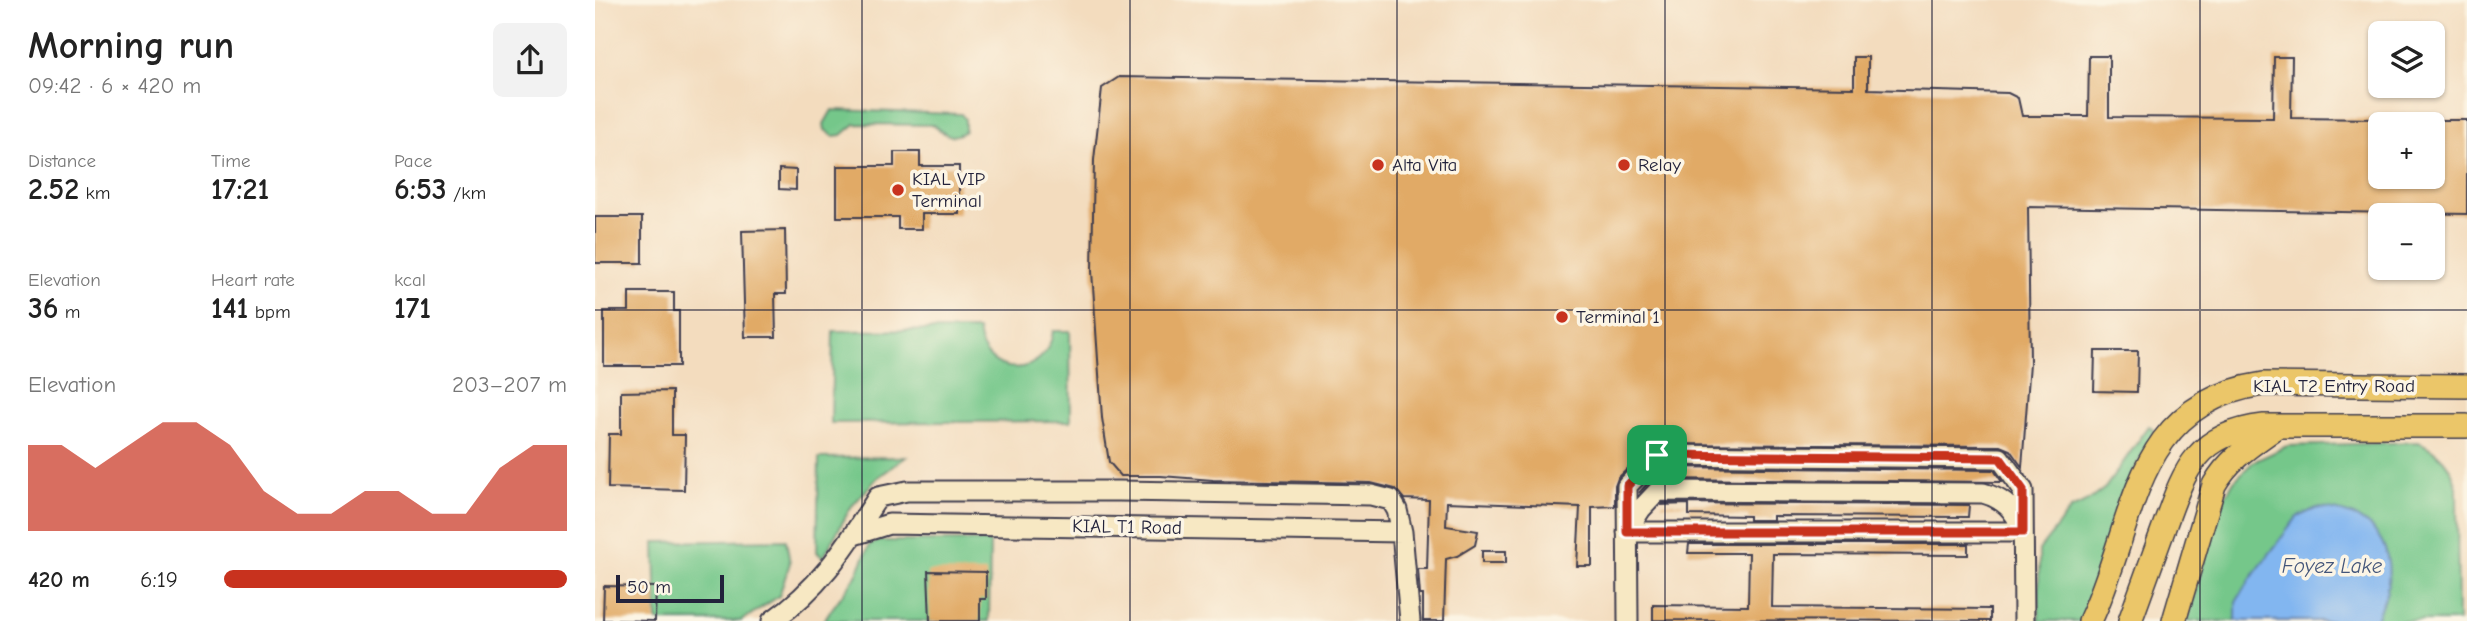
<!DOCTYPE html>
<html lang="en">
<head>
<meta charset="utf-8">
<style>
  body { margin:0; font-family:"Comic Neue",sans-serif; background:#f2f2f2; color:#222; height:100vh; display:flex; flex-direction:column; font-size:26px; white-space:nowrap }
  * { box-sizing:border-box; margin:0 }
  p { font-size:23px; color:#767676 }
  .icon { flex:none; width:38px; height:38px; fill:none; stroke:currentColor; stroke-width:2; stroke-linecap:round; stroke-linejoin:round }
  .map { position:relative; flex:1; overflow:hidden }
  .sheet { display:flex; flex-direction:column; background:#fff; width:595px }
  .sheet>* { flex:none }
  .buttons { position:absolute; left:1773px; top:21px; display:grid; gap:14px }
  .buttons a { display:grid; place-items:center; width:77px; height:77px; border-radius:10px; background:#fff; box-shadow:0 2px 5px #0004; font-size:35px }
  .scale { position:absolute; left:21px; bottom:18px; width:108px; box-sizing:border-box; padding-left:7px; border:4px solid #22223b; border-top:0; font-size:19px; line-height:24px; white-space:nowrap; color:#22223b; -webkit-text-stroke:5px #fcf5e5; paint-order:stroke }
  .pin { position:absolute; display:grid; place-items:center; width:60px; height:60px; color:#fff; margin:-30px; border-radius:14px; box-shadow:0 4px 10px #0006 }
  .round { display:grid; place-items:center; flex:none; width:74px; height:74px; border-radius:10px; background:#f2f2f2 }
  .overview { display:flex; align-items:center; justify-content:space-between; height:119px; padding:0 28px }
  h1 { font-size:38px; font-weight:600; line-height:52px }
  .metrics { display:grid; grid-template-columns:repeat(3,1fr); gap:10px; height:119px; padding:7px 28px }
  .metrics div { display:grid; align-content:center }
  .metrics b { font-size:30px; font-weight:600 }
  .metrics small { font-size:19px; font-weight:400 }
  .metrics p { font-size:19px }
  .chart { height:196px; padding:14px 28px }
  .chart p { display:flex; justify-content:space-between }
  .chart svg { width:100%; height:126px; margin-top:7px; fill:#c8321e; opacity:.7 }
  ul { padding:0 28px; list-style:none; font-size:23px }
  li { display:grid; grid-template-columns:112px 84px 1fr; align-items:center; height:52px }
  li i { height:18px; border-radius:9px; background:#c8321e }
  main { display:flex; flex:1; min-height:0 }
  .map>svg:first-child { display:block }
  .green { fill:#74c78a; stroke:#4b7462; stroke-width:2 }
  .water { fill:#82b6f0; stroke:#526c96; stroke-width:2 }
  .building { fill:#e1aa66 }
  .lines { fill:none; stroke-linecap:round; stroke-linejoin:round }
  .secondary-casing { stroke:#413e4f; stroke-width:23 }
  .primary-casing { stroke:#413e4f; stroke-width:26 }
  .secondary { stroke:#f7e8c3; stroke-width:19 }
  .primary { stroke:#ebc669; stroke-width:23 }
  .route-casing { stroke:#fff; stroke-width:14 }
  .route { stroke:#c8321e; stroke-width:9 }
  .grid { fill:none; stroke:#22223b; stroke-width:2; stroke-opacity:0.55 }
  .poi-dot { fill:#c8321e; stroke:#fcf5e5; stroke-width:2.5 }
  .labels { text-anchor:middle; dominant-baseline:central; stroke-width:7; stroke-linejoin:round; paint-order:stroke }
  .poi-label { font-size:19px; fill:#22223b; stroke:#fcf5e5; text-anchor:start }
  .street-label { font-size:19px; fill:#22223b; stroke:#fcf5e5 }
  .water-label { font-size:21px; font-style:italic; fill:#44567a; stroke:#fcf5e5 }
</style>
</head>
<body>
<main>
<section class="sheet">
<div class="overview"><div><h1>Morning run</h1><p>09:42 · 6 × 420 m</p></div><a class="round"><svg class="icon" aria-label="share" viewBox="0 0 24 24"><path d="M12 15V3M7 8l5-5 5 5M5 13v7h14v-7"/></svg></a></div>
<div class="metrics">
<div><p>Distance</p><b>2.52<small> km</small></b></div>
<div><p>Time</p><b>17:21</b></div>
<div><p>Pace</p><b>6:53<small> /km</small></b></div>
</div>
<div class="metrics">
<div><p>Elevation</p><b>36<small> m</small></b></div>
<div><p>Heart rate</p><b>141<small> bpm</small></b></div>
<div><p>kcal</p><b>171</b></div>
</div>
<div class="chart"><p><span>Elevation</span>203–207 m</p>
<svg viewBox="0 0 160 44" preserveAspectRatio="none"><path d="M0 44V14L10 14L20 22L30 14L40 6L50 6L60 14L70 30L80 38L90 38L100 30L110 30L120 38L130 38L140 22L150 14L160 14V44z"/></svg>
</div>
<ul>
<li><b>420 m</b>6:19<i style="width:100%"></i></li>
</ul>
</section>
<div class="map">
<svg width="1872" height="621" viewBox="0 0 1872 621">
  <rect width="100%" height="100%" fill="#fcf5e5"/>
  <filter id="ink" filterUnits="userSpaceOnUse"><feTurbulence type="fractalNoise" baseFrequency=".0143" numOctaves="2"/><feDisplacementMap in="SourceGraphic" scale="14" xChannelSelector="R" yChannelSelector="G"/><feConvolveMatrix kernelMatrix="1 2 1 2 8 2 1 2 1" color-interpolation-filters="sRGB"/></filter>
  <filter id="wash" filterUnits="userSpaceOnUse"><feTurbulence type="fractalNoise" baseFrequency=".00686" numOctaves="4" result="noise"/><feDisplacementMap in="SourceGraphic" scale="28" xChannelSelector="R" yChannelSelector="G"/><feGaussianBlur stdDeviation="1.57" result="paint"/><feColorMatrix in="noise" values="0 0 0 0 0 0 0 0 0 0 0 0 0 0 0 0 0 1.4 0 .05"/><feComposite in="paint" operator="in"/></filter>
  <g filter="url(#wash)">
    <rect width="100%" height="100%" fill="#f3dcbe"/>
    <path class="green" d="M237 110 366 114 370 119V131C357 140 349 135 339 125L260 124 247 135 238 136 230 130 229 124Z
      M383 330C388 380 452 380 458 331H475L476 421 236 423 238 331Z
      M1554 426 1560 431 1541 467 1489 621H1444V550L1476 509 1493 501 1510 488Z
      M1824 442C1845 452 1856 465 1862 487L1863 621H1592L1625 505 1639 481 1658 462 1692 446Z
      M311 457 282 478 256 507 228 558 222 552 224 458Z
      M191 540 195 563 184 596 146 621H62L60 542Z
      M284 541H395L394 621H228L261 576 275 544Z"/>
    <path class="water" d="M1722 508C1772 511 1801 538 1792 590 1790 602 1783 610 1781 621H1641V602L1657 577 1702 517Z"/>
    <g id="blocks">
      <path class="building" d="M1494 56H1514V117L1678 118 1679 57H1697L1696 118 1785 119V177H1838V120H1872V214L1433 207 1435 363 1427 467 1415 450 1405 446 1058 444 1023 478 1020 486V506L997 507V566H982L985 507 852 502 851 526 883 531 880 545 862 556 851 559 849 621H828V595H825L823 569H832L834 500 809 499 800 489 776 483 618 480 566 476H526L514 462 507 418 497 271 499 160 507 88 524 77 1259 88V57H1273V89L1413 93 1423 98 1427 116H1493Z
        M299 152H325V166H364V214H327V229H303V217H242V166H299Z
        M184 169 201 170V190L184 189Z
        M0 217H47V263H0Z
        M190 230 191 294H180L181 337H150L147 231Z
        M34 292H79V311H84V366H9V311H34Z
        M1500 351H1543L1542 392 1499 391Z
        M77 391V435H90L89 490 13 488 14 434H26V392Z
        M1067 467 1399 470 1407 482 1063 479 1054 482 1044 493Z
        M1068 503 1374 505 1373 517 1178 516V520H1154V516L1094 515V504L1067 505Z
        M1094 544H1373V555L1178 554 1177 607 1395 609V621L1058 620V605L1153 606 1154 553H1093Z
        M887 551H911V563H887Z
        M333 571 391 572V599H385V621H335Z
        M9 586 61 587 60 621 8 620Z"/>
    </g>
  </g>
  <g filter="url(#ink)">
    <use href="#blocks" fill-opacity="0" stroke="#413e4f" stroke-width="2"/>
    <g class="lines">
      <defs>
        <path id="secondary" d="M1033 529 1046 509 1063 491 1388 493C1407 498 1420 509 1426 528
          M1032 532H1428
          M259 535 294 524 807 532
          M177 621C226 587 251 546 283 497L312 491H524L776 495 796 500 802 510 807 532 815 621
          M1033 621 1032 486 1062 455 1405 458 1428 490 1429 621"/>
        <path id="primary" d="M1495 621C1542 523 1535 404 1668 384L1872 386
          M1535 621C1546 591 1557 560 1568 530 1589 472 1599 434 1669 426H1872
          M1579 621 1619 485C1634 458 1658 444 1683 426"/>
      </defs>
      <use href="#secondary" class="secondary-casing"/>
      <use href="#primary" class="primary-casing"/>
      <use href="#secondary" class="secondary"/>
      <use href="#primary" class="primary"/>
    </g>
  </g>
  <g class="lines" filter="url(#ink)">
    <defs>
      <path id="route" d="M1062 455 1405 458 1428 490V532H1032V486Z"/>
    </defs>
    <use href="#route" class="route-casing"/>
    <use href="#route" class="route"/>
  </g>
  <path class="grid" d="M267 0V621M535 0V621M802 0V621M1070 0V621M1337 0V621M1605 0V621M0 310H1872"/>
  <g class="poi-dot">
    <circle cx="783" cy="165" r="7"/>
    <circle cx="1029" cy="165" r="7"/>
    <circle cx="303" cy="190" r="7"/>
    <circle cx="967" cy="317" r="7"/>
  </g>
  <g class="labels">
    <g class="poi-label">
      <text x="797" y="165">Alta Vita</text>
      <text x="1043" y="165">Relay</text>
      <text x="317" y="179">KIAL VIP<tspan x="317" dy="22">Terminal</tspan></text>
      <text x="981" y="317">Terminal 1</text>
    </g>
    <g class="street-label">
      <text x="1739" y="386">KIAL T2 Entry Road</text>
      <text transform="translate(532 527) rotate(1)">KIAL T1 Road</text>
    </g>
    <g class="water-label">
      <text x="1737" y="566">Foyez Lake</text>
    </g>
  </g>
</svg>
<div class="buttons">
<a><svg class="icon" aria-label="layers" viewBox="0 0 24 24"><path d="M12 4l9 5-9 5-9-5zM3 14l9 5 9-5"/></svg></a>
<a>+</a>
<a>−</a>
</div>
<div class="scale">50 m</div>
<div class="pin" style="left:1062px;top:455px;background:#1e9e55"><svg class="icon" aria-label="arrive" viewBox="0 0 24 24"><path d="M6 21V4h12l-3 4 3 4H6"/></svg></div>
</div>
</main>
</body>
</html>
